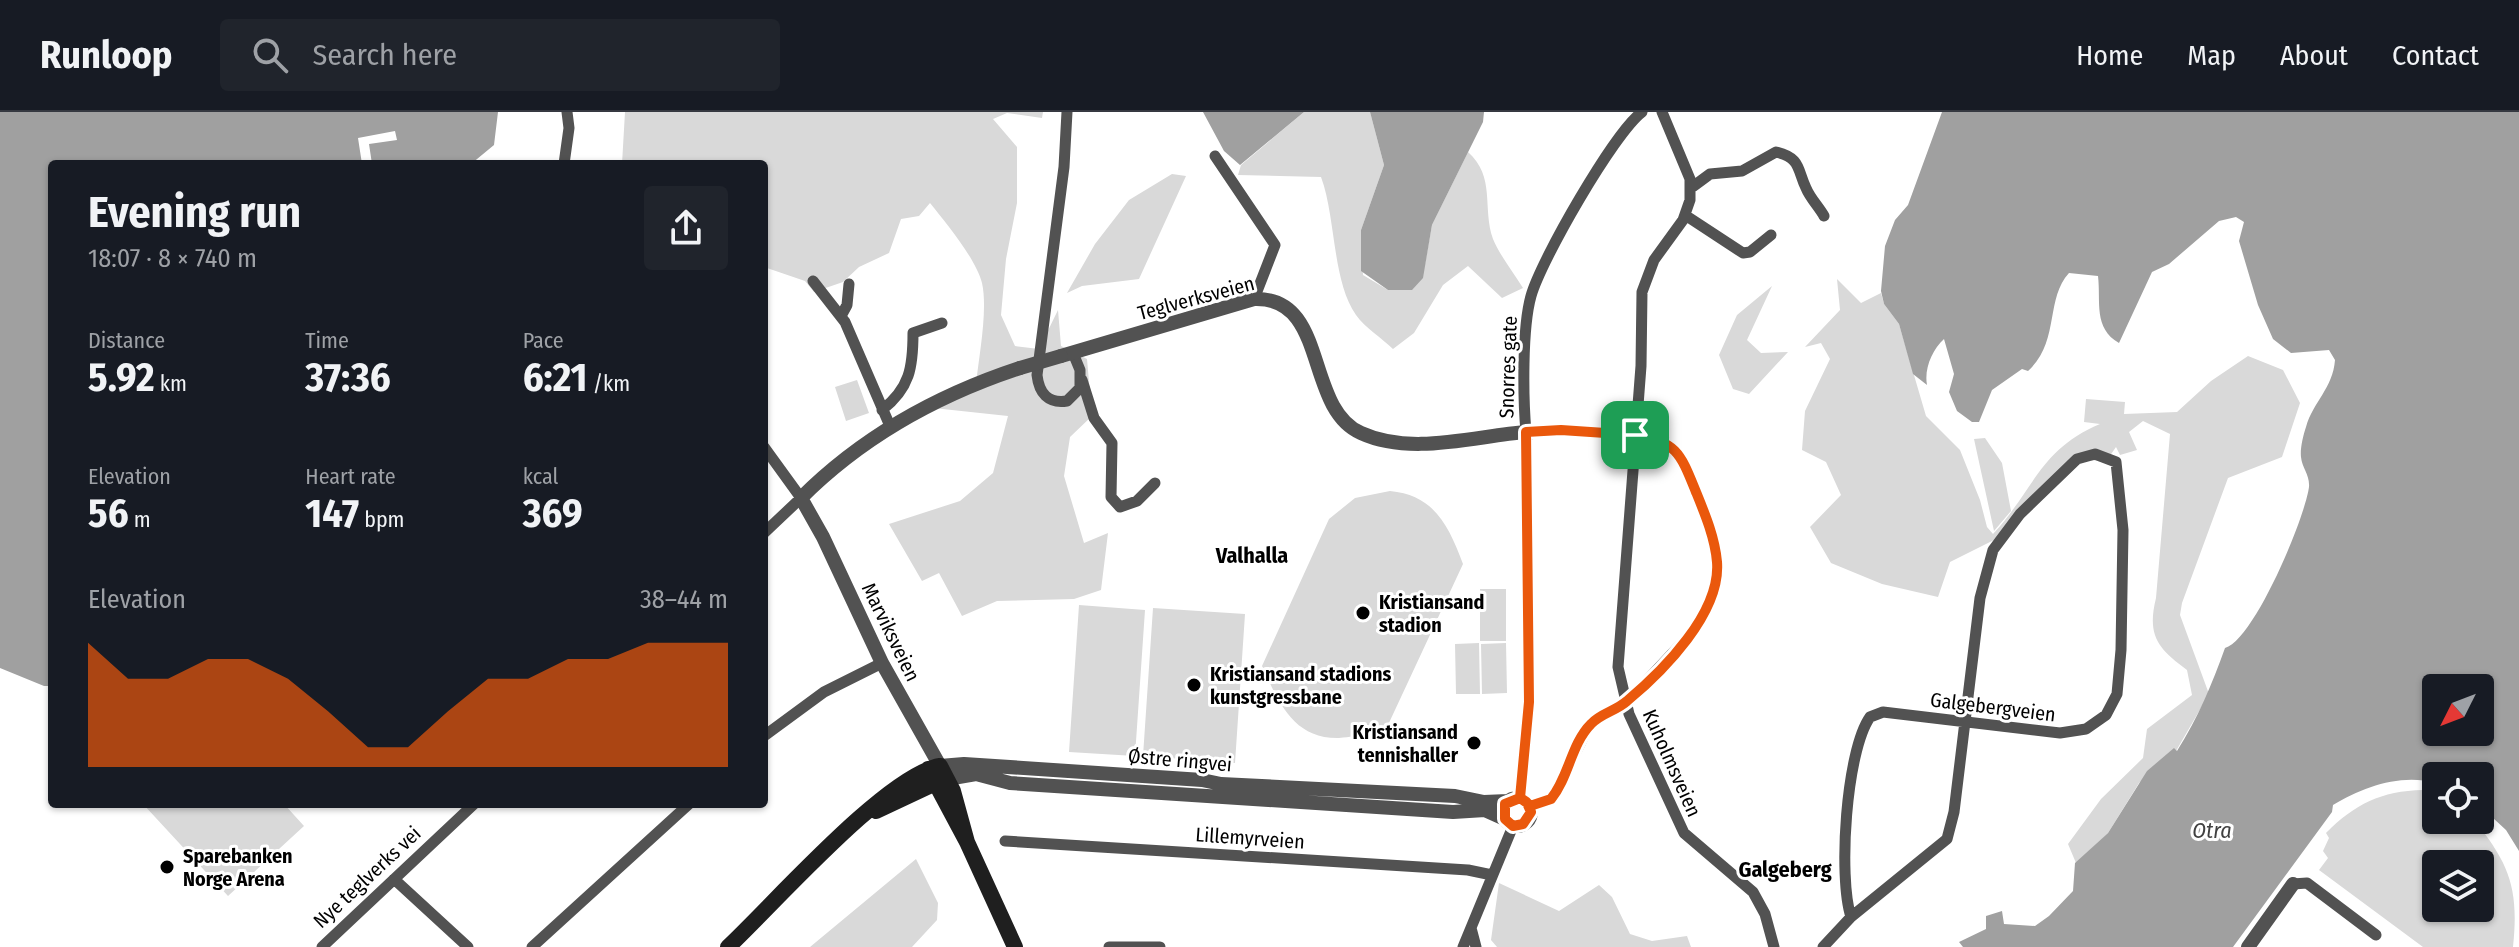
<!DOCTYPE html>
<html lang="en">
<head>
<meta charset="utf-8">
<style>
  body { margin:0; font-family:"Fira Sans Condensed",sans-serif; background:#20242c; color:#f1f3f6; height:100vh; display:flex; flex-direction:column; font-size:30px; white-space:nowrap }
  * { box-sizing:border-box; margin:0 }
  p { font-size:26px; color:#9ea1a6 }
  .icon { flex:none; width:44px; height:44px; fill:none; stroke:currentColor; stroke-width:2; stroke-linecap:round; stroke-linejoin:round }
  .map { position:relative; flex:1; overflow:hidden }
  .panel { position:absolute; left:48px; top:48px; width:720px; height:648px; display:flex; flex-direction:column; background:#171b24; border-radius:8px; box-shadow:0 2px 6px #0004 }
  .panel>* { flex:none }
  .needle { width:52px; rotate:228deg }
  .controls { position:absolute; left:2422px; top:562px; display:grid; gap:16px }
  .controls a { display:grid; place-items:center; width:72px; height:72px; border-radius:8px; background:#171b24; box-shadow:0 2px 6px #0004; font-size:40px }
  .pin { position:absolute; display:grid; place-items:center; width:68px; height:68px; color:#fff; margin:-34px; border-radius:16px; box-shadow:0 4px 12px #0006 }
  .round { display:grid; place-items:center; flex:none; width:84px; height:84px; border-radius:8px; background:#20242c }
  .head { display:flex; align-items:center; justify-content:space-between; height:136px; padding:0 40px }
  h1 { font-size:44px; font-weight:700; line-height:60px }
  .figures { display:grid; grid-template-columns:repeat(3,1fr); gap:12px; height:136px; padding:8px 40px }
  .figures div { display:grid; align-content:center }
  .figures b { font-size:40px; font-weight:700 }
  .figures small { font-size:22px; font-weight:400 }
  .figures p { font-size:22px }
  .chart { height:224px; padding:16px 40px }
  .chart p { display:flex; justify-content:space-between }
  .chart svg { width:100%; height:144px; margin-top:8px; fill:#ea580c; opacity:.7 }
  header { display:flex; align-items:center; gap:48px; box-sizing:border-box; height:112px; padding:0 40px; background:#171b24; border-bottom:2px solid #363941 }
  header strong { font-size:38px }
  nav { display:flex; gap:44px; margin-inline-start:auto; font-size:28px }
  .search { width:560px; height:72px; background:#20242c; display:flex; align-items:center; gap:20px; box-sizing:border-box; padding:0 28px; border-radius:8px; color:#9ea1a6; font-size:30px }
  .map>svg:first-child { display:block }
  .green { fill:#d9d9d9; fill-rule:evenodd }
  .water { fill:#a0a0a0; fill-rule:evenodd }
  .lines { fill:none; stroke-linecap:round; stroke-linejoin:round }
  .minor { stroke:#525252; stroke-width:11 }
  .tertiary { stroke:#525252; stroke-width:14 }
  .secondary { stroke:#1f1f1f; stroke-width:16 }
  .tertiary-bridge { stroke:#525252; stroke-width:14 }
  .route-casing { stroke:#fff; stroke-width:16 }
  .route { stroke:#ea580c; stroke-width:10 }
  .poi-dot { fill:#000; stroke:#fff; stroke-width:3 }
  .labels { text-anchor:middle; dominant-baseline:central; stroke-width:6; stroke-linejoin:round; paint-order:stroke }
  .street-label { font-size:20px; fill:#000; stroke:#fff }
  .poi-label { font-size:20px; font-weight:bold; fill:#000; stroke:#fff; text-anchor:start }
  .neighbourhood-label { font-size:22px; font-weight:bold; fill:#000; stroke:#fff }
  .water-label { font-size:22px; font-style:italic; fill:#414141; stroke:#fff }
</style>
</head>
<body>
<header>
<strong>Runloop</strong>
<div class="search"><svg class="icon" aria-label="search" viewBox="0 0 24 24"><circle cx="10" cy="10" r="6"/><path d="M15 15l6 6"/></svg>Search here</div>
<nav><a>Home</a><a>Map</a><a>About</a><a>Contact</a></nav>
</header>
<div class="map">
<svg width="2519" height="835" viewBox="0 0 2519 835">
  <rect width="100%" height="100%" fill="#fff"/>
  <path class="green" d="M625 0H1043L1042 6 1007 1 993 7 1017 35V91L1006 147 1001 203 1015 234 1039 237 1058 198 1061 234 1087 247 1092 304 1070 325 1064 364 1084 431 1108 421 1101 478 1074 487 997 489 962 504 939 461 922 469 889 412 960 389 993 361 1008 304 924 295 976 272C979 244 988 198 982 171 976 147 946 111 930 91L919 104 901 107 889 141 859 155 843 170 814 180 805 169 767 156 764 161V52H622Z
    M1304 0H1370L1384 53 1361 118 1363 163 1388 178 1425 152 1432 113 1468 40C1496 65 1482 96 1493 127 1500 144 1514 161 1523 176L1502 186 1468 154 1443 173 1414 221 1393 237C1382 226 1365 216 1356 203 1332 169 1336 105 1321 65L1238 63 1241 53Z
    M1172 62 1186 64 1139 167 1082 174 1067 181 1095 132 1129 88Z
    M1837 167 1861 191 1881 181 1884 192 1899 212 1926 304 1960 338 1980 388 1987 415 1993 422C2033 379 2040 337 2100 312L2084 310 2086 287 2125 290 2124 302 2177 300 2211 269 2248 244 2283 258 2300 291 2282 345 2228 366 2182 491 2180 503 2209 582 2176 639 2139 671 2108 721 2076 751 2068 732 2101 687 2143 646 2147 617 2192 583 2187 558C2157 536 2147 523 2156 486L2170 322 2143 309 2129 320 2137 338 2120 343 2116 335 2107 348 2080 349 1996 427 1950 450 1938 485 1882 472 1831 451 1810 415 1841 383 1826 350 1802 338 1805 299 1830 247 1821 231 1805 235 1840 198Z
    M1772 174 1747 228 1761 241 1788 240 1749 282 1733 277 1719 243 1737 203Z
    M857 268 869 301 846 309 835 275Z
    M1985 326 2002 351 2011 399 1994 419 1974 327Z
    M1390 379C1435 383 1449 415 1463 452L1381 628C1362 619 1359 625 1339 626 1293 627 1278 589 1262 554L1329 407 1355 386Z
    M1480 477H1506V529H1480Z
    M1079 493 1145 498 1135 644 1069 640Z
    M1153 496 1245 502 1235 651 1143 644Z
    M1479 531 1480 582H1456L1455 532Z
    M1506 531 1507 581 1482 582 1481 532Z
    M2423 678 2436 681V708H2474C2510 752 2519 778 2513 835H2423L2319 758 2328 746 2323 739 2329 726 2326 721C2355 692 2381 679 2423 678ZM2480 752V796H2436V752Z
    M143 692H284L304 714 228 784Z
    M916 747 938 791 937 808 912 835H810Z
    M1499 771 1559 799 1599 773 1612 785 1630 822 1652 829 1687 824 1691 835H1497L1491 828Z"/>
  <path class="water" d="M0 0H498L494 33 471 52H372L369 32 397 28 395 19 358 26 362 52H52V574H44L0 556Z
    M1203 0H1304L1240 53 1224 39Z
    M1370 0H1484L1483 10 1432 113 1423 166 1412 178H1388L1361 159V118L1384 53Z
    M1942 0H2519V739L2506 718 2480 694V664H2436V671C2401 661 2363 675 2333 693L2332 700 2233 835H1963L1959 830 1986 817V804L2002 799 2004 812 2035 814 2049 804 2073 779 2075 751 2108 721 2147 659 2174 636 2177 639C2198 606 2212 572 2225 536 2254 528 2305 406 2309 375 2310 363 2302 356 2301 345 2300 337 2303 324 2306 315 2313 290 2333 276 2335 248L2329 238 2291 241 2273 227 2258 193 2239 129 2244 110 2236 105 2219 109 2169 152 2152 160 2119 231C2093 216 2101 190 2098 164L2069 161C2045 187 2060 230 2028 259L2022 257 1992 278 1979 310H1972L1957 299 1949 280 1954 262 1944 227C1932 238 1924 257 1927 273L1913 262 1899 212 1884 192 1881 179 1885 134 1895 108 1908 93ZM2480 576V620H2436V576Z"/>
  <g class="lines">
    <path class="minor" d="M1067 0 1064 55 1037 263C1039 281 1048 292 1067 289L1080 276V258L1073 241
      M1662 0 1690 67V88L1683 108 1654 148 1642 180 1641 254 1618 555 1629 602 1684 721 1753 780 1765 802 1774 835
      M1215 44 1275 133 1254 187
      M564 52 569 16 567 0
      M1691 76 1710 62 1742 59 1776 40C1801 46 1797 57 1806 76 1810 86 1819 95 1824 104
      M1685 103 1743 141 1750 140 1771 123
      M813 169 845 210 890 314
      M841 204 847 193 849 172
      M1082 268 1094 306 1112 331 1111 385 1120 395 1137 389 1155 371
      M882 298C910 276 913 255 913 221L942 211
      M764 335 801 386 764 421
      M764 624 824 580 882 551
      M1530 694 1547 690 1554 683 1590 612 1627 590 1694 518C1707 501 1717 477 1717 455 1717 427 1689 339 1662 328 1629 315 1562 319 1526 320 1523 286 1522 216 1531 184 1541 148 1614 21 1642 0
      M1005 729 1468 758 1492 763
      M394 767 468 835
      M2293 772 2307 771 2376 823
      M1471 816 1476 835
      M322 835 474 692
      M532 835 689 692
      M1109 835H1160
      M1463 835 1513 714
      M1823 835 1851 805 1947 727 1954 700 1980 486 1993 438 2020 402 2077 347 2095 342 2116 350 2123 418 2121 538 2117 582 2106 603 2086 617 2060 621 1883 600 1870 605C1846 639 1838 765 1851 805"/>
    <path class="tertiary" d="M1061 244 1254 187C1329 184 1304 296 1361 321 1411 344 1475 324 1526 320L1529 590 1520 686
      M1020 256C938 283 862 325 801 386L823 425 882 551 940 654 964 652 1202 668 1221 672 1455 684 1484 690 1508 689
      M947 667 976 662 1010 671 1453 700 1485 698 1505 707
      M1503 700a14 14 0 1 1 28 0a14 14 0 1 1-28 0Z
      M2248 835 2293 772"/>
    <path class="secondary" d="M928 657 967 730 1015 835
      M876 699 942 668
      M728 835C773 793 887 663 940 654L953 679 967 730"/>
    <path class="tertiary-bridge" d="M1020 256 1061 244"/>
  </g>
  <g class="lines">
    <defs>
      <path id="route" d="M1635 323 1561 318 1526 320 1529 590 1520 686 1527 691 1531 700 1523 712 1513 714 1505 707V692L1520 686C1525 688 1527 690 1530 694L1551 687C1569 665 1571 632 1591 612 1601 601 1616 599 1627 589 1663 559 1721 501 1717 450 1715 426 1705 402 1696 380 1681 343 1677 329 1635 323"/>
    </defs>
    <use href="#route" class="route-casing"/>
    <use href="#route" class="route"/>
  </g>
  <g class="poi-dot">
    <circle cx="1363" cy="501" r="8"/>
    <circle cx="1194" cy="573" r="8"/>
    <circle cx="1474" cy="631" r="8"/>
    <circle cx="167" cy="755" r="8"/>
  </g>
  <g class="labels">
    <g class="street-label">
      <text transform="translate(1196 186) rotate(-15)">Teglverksveien</text>
      <text transform="translate(1508 255) rotate(-88)">Snorres gate</text>
      <text transform="translate(891 520) rotate(64)">Marviksveien</text>
      <text transform="translate(1993 595) rotate(7)">Galgebergveien</text>
      <text transform="translate(1180 648) rotate(5)">Østre ringvei</text>
      <text transform="translate(1672 651) rotate(66)">Kuholmsveien</text>
      <text transform="translate(1250 726) rotate(4)">Lillemyrveien</text>
      <text transform="translate(367 765) rotate(-43)">Nye teglverks vei</text>
    </g>
    <g class="poi-label">
      <text x="1379" y="490">Kristiansand<tspan x="1379" dy="23">stadion</tspan></text>
      <text x="1210" y="562">Kristiansand stadions<tspan x="1210" dy="23">kunstgressbane</tspan></text>
      <text x="1458" y="620" text-anchor="end">Kristiansand<tspan x="1458" dy="23">tennishaller</tspan></text>
      <text x="183" y="744">Sparebanken<tspan x="183" dy="23">Norge Arena</tspan></text>
    </g>
    <g class="neighbourhood-label">
      <text x="1252" y="443">Valhalla</text>
      <text x="1785" y="757">Galgeberg</text>
    </g>
    <g class="water-label">
      <text x="2212" y="718">Otra</text>
    </g>
  </g>
</svg>
<div class="controls">
<a><svg class="needle" viewBox="-14 -14 28 28"><path d="M0-13l5 13h-10z" fill="#e53935"/><path d="M0 13l5-13h-10z" fill="#9ea1a6"/></svg></a>
<a><svg class="icon" aria-label="locate" viewBox="0 0 24 24"><circle cx="12" cy="12" r="6"/><path d="M12 2v4M12 18v4M2 12h4M18 12h4"/></svg></a>
<a><svg class="icon" aria-label="layers" viewBox="0 0 24 24"><path d="M12 4l9 5-9 5-9-5zM3 14l9 5 9-5"/></svg></a>
</div>
<div class="pin" style="left:1635px;top:323px;background:#1e9e55"><svg class="icon" aria-label="arrive" viewBox="0 0 24 24"><path d="M6 21V4h12l-3 4 3 4H6"/></svg></div>
<section class="panel">
<div class="head"><div><h1>Evening run</h1><p>18:07 · 8 × 740 m</p></div><a class="round"><svg class="icon" aria-label="share" viewBox="0 0 24 24"><path d="M12 15V3M7 8l5-5 5 5M5 13v7h14v-7"/></svg></a></div>
<div class="figures">
<div><p>Distance</p><b>5.92<small> km</small></b></div>
<div><p>Time</p><b>37:36</b></div>
<div><p>Pace</p><b>6:21<small> /km</small></b></div>
</div>
<div class="figures">
<div><p>Elevation</p><b>56<small> m</small></b></div>
<div><p>Heart rate</p><b>147<small> bpm</small></b></div>
<div><p>kcal</p><b>369</b></div>
</div>
<div class="chart"><p><span>Elevation</span>38–44 m</p>
<svg viewBox="0 0 160 44" preserveAspectRatio="none"><path d="M0 44V6L10 17L20 17L30 11L40 11L50 17L60 27L70 38L80 38L90 27L100 17L110 17L120 11L130 11L140 6L150 6L160 6V44z"/></svg>
</div>
</section>
</div>
</body>
</html>
